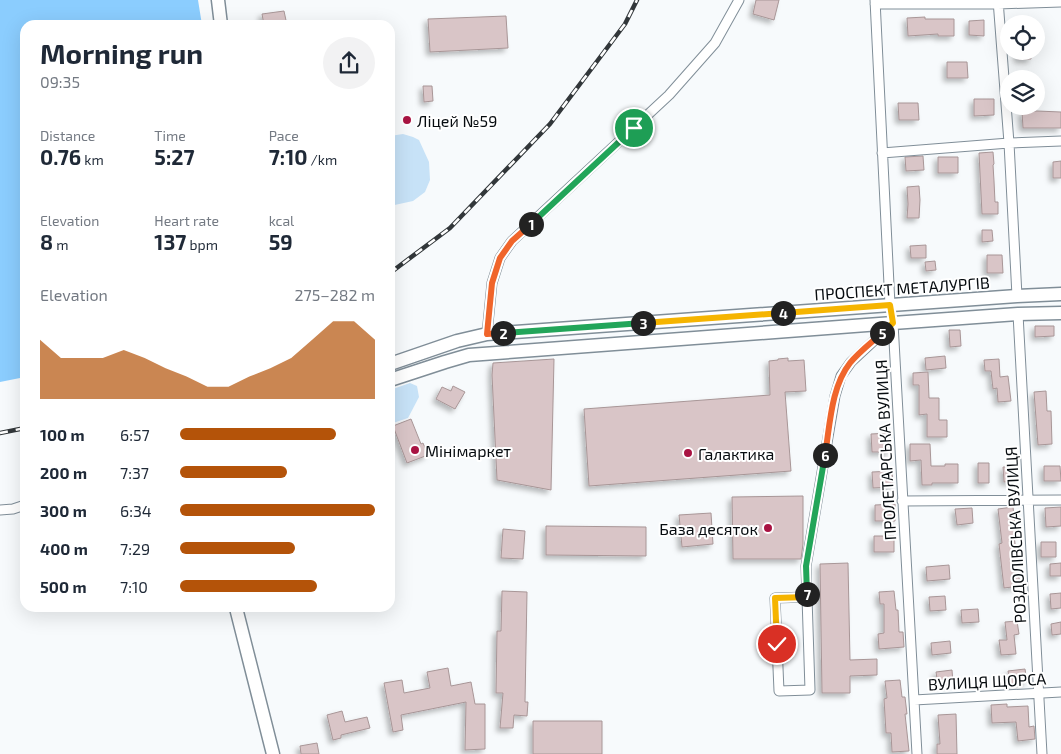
<!DOCTYPE html>
<html lang="en">
<head>
<meta charset="utf-8">
<style>
  body { margin:0; font-family:"Exo 2",sans-serif; background:#f2f2f3; color:#1f2937; height:100vh; display:flex; flex-direction:column; font-size:19px; white-space:nowrap }
  * { box-sizing:border-box; margin:0 }
  p { font-size:16px; color:#747a83 }
  .icon { flex:none; width:28px; height:28px; fill:none; stroke:currentColor; stroke-width:2; stroke-linecap:round; stroke-linejoin:round }
  .map { position:relative; flex:1; overflow:hidden }
  .panel { position:absolute; left:20px; top:20px; width:375px; height:592px; display:flex; flex-direction:column; background:#fff; border-radius:15px; box-shadow:0 5px 20px #0002 }
  .panel>* { flex:none }
  .tools { position:absolute; left:1000px; top:15px; display:grid; gap:10px }
  .tools a { display:grid; place-items:center; width:45px; height:45px; border-radius:50%; background:#fff; box-shadow:0 5px 20px #0002; font-size:25px }
  .pin { position:absolute; display:grid; place-items:center; width:42px; height:42px; color:#fff; margin:-21px; border:2px solid #fff; border-radius:50%; box-shadow:0 1px 5px #0007 }
  .km { position:absolute; width:25px; height:25px; margin:-12px; border-radius:50%; background:#222; color:#fff; font-size:14px; line-height:25px; text-align:center }
  .round { display:grid; place-items:center; flex:none; width:52px; height:52px; border-radius:26px; background:#f2f2f3 }
  .overview { display:flex; align-items:center; justify-content:space-between; height:85px; padding:0 20px }
  h1 { font-size:28px; font-weight:700; line-height:38px }
  .figures { display:grid; grid-template-columns:repeat(3,1fr); gap:8px; height:85px; padding:5px 20px }
  .figures div { display:grid; align-content:center }
  .figures b { font-size:21px; font-weight:700 }
  .figures small { font-size:14px; font-weight:400 }
  .figures p { font-size:14px }
  .chart { height:140px; padding:10px 20px }
  .chart p { display:flex; justify-content:space-between }
  .chart svg { width:100%; height:90px; margin-top:5px; fill:#b45309; opacity:.7 }
  ul { padding:0 20px; list-style:none; font-size:16px }
  li { display:grid; grid-template-columns:80px 60px 1fr; align-items:center; height:38px }
  li i { height:12px; border-radius:6px; background:#b45309 }
  .map>svg:first-child { display:block }
  .green { fill:#c7e2f7 }
  .forest { fill:#8bcdfe }
  .building { fill:#d9c5c7; stroke:#a89697; filter:url(#shadow) }
  .lines { fill:none; stroke-linecap:round; stroke-linejoin:round }
  .street-casing { stroke:#808e98; stroke-width:11 }
  .secondary-casing { stroke:#808e98; stroke-width:15 }
  .street { stroke:#fff; stroke-width:9 }
  .secondary { stroke:#fff; stroke-width:12 }
  .rail-casing { stroke:#32373a; stroke-width:4.5 }
  .rail { stroke:#fff; stroke-width:2.5; stroke-dasharray:8; stroke-linecap:butt }
  .split-1-casing { stroke:#fff; stroke-width:10 }
  .split-2-casing { stroke:#fff; stroke-width:10 }
  .split-3-casing { stroke:#fff; stroke-width:10 }
  .split-4-casing { stroke:#fff; stroke-width:10 }
  .split-5-casing { stroke:#fff; stroke-width:10 }
  .split-6-casing { stroke:#fff; stroke-width:10 }
  .split-7-casing { stroke:#fff; stroke-width:10 }
  .split-8-casing { stroke:#fff; stroke-width:10 }
  .split-1 { stroke:#22a559; stroke-width:6 }
  .split-2 { stroke:#f0652b; stroke-width:6 }
  .split-3 { stroke:#22a559; stroke-width:6 }
  .split-4 { stroke:#f5b400; stroke-width:6 }
  .split-5 { stroke:#f5b400; stroke-width:6 }
  .split-6 { stroke:#f0652b; stroke-width:6 }
  .split-7 { stroke:#22a559; stroke-width:6 }
  .split-8 { stroke:#f5b400; stroke-width:6 }
  .poi-dot { fill:#a91342; stroke:#fff; stroke-width:2 }
  .labels { text-anchor:middle; dominant-baseline:central; stroke-width:4; stroke-linejoin:round; paint-order:stroke }
  .poi-label { font-size:16px; fill:#070c10; stroke:#fff; text-anchor:start }
  .street-label { font-size:16px; fill:#070c10; stroke:#fff }
</style>
</head>
<body>
<div class="map">
<svg width="1061" height="754" viewBox="0 0 1061 754">
  <defs>
    <filter id="shadow"><feDropShadow dx="-3.5" dy="3.5" stdDeviation="2.5" flood-color="#0004"/></filter>
  </defs>
  <rect width="100%" height="100%" fill="#f7fafc"/>
  <path class="green" d="M403 134 413 137 419 140 429 162 430 180 425 192 413 201 390 206V136Z
    M410 383 417 386 419 397 408 418 390 424V390Z"/>
  <path class="forest" d="M0 0H198L202 25H25V377L0 382Z"/>
  <path class="building" d="M756 0H779L774 20 753 14Z
    M284 11 287 25H264L262 14Z
    M506 16 508 48 430 52 428 19Z
    M925 17V19H954V36H938V34L908 36 907 18Z
    M984 20V36L969 35V21Z
    M1018 51H1031V59H1018Z
    M947 62H967L968 78H947Z
    M423 86H432L433 101 424 102Z
    M974 99H994V115L974 116Z
    M898 103H918L919 120H899Z
    M1037 111 1061 112V128H1023L1022 112Z
    M993 152 994 164 993 165 994 181 995 202H998V214H982L979 153Z
    M923 156 924 170 906 171 905 157Z
    M938 157H958V173H938Z
    M1061 161V178H1053V162Z
    M919 186 920 200 919 218H907L908 204 907 187Z
    M982 230H992L993 241 982 242Z
    M926 245V258H911L910 246Z
    M987 255H1002L1003 273H987Z
    M935 261 936 270 926 271 925 262Z
    M1035 326H1054V336L1035 337Z
    M949 330H960L961 346 950 347Z
    M945 356 946 368 926 370 925 358Z
    M788 358V361L804 360 806 391 785 392 791 471 589 486 584 409 770 395 769 361 778 360V359Z
    M554 359 551 490 497 480 492 375 493 363Z
    M999 359 1000 377 1008 376 1011 401 998 402 997 388 993 389 991 371H985L984 360Z
    M928 372 929 398H939V420H947V437H927V414L919 415V385H913V373Z
    M453 386 465 392 455 409 436 399 442 387 451 391Z
    M1046 391 1047 411H1051L1052 444 1038 445 1034 392Z
    M411 419 421 444 423 443 428 455 407 463 393 426Z
    M889 433 890 452H872L871 434Z
    M910 444H930L931 466H945V464H958V483H932V485H922L921 460 910 461Z
    M978 463H989V483H978Z
    M1044 466H1060L1061 481H1044Z
    M1003 467H1015L1016 481 1004 482Z
    M892 471 893 487 873 488 872 472Z
    M803 496V544L801 559H733L732 497Z
    M895 504V521H875V505Z
    M1013 507 1016 534 1014 535 1020 586 1004 588 999 544 1002 543 998 509Z
    M1061 507V526L1046 527 1045 508Z
    M972 508 973 523 957 525 955 509Z
    M711 513 713 544 682 547 679 515Z
    M546 526 646 527V556L546 555Z
    M503 529 525 531 523 559 501 558Z
    M874 536H894V552H874Z
    M1041 542H1056V557H1041Z
    M848 563 850 660 877 659V675L850 676V693H822L820 564Z
    M1061 563V576H1050V564Z
    M949 565 950 579 927 581 926 567Z
    M502 591 527 592 525 702H528L527 716 514 715 513 728H500L503 693H496L497 631H501Z
    M894 591 896 610H898L899 632H903L904 647 879 649 878 634 884 633V604H880L879 592Z
    M1061 593V608L1051 609 1050 594Z
    M945 596 946 610 930 611 929 597Z
    M978 609 979 622 962 623 961 610Z
    M1017 621 1019 634 1014 635 1016 654 1001 655 999 640H1007L1005 622Z
    M1061 622V634L1052 635 1051 624Z
    M950 641 951 653 932 655 931 643Z
    M448 668 451 686 471 682 475 704H485V749L465 750 466 702 401 715 403 730 393 732 384 683 402 680 404 693 430 688 427 672Z
    M1025 669 1027 682 1010 684 1008 671Z
    M952 670 953 683 938 685 936 672Z
    M900 680 902 697H905L907 714H905L909 751 892 752 891 733H886L884 699 887 698 885 681Z
    M1007 704V707L1028 706 1029 727 1034 726 1035 739 1018 741 1016 722 992 723 991 705Z
    M342 711 345 722 367 717 370 728 341 735V738L333 740 327 715Z
    M956 714 957 754H937V744H940L938 715Z
    M533 721H602V754H533Z
    M317 743 319 754H301L300 746Z"/>
  <g class="lines">
    <defs>
      <path id="street" d="M875 0 890 305
        M998 0 1009 143 1017 296
        M875 4H998L1061 2
        M882 153 1009 143 1061 141
        M1018 314 1042 754
        M487 334 492 283 500 258 512 241 669 95 715 43 739 0
        M902 501 1061 500
        M0 510 13 509 25 505
        M807 597 775 598 779 691 810 690 806 566 835 396 841 376 851 362 893 323 917 754
        M914 700 1061 692"/>
      <path id="secondary" d="M218 0 221 25
        M390 364 457 341 487 334 1017 296 1061 294
        M390 380 445 362 469 355 893 323 1018 314 1061 313
        M236 608 273 754"/>
    </defs>
    <use href="#street" class="street-casing"/>
    <use href="#secondary" class="secondary-casing"/>
    <use href="#street" class="street"/>
    <use href="#secondary" class="secondary"/>
    <defs>
      <path id="rail" d="M390 273 450 228 550 124 625 24 637 0
        M0 433 25 428"/>
    </defs>
    <use href="#rail" class="rail-casing"/>
    <use href="#rail" class="rail"/>
  </g>
  <g class="lines">
    <defs>
      <path id="split-1" d="M531 224 634 128"/>
      <path id="split-2" d="M503 333 487 334 492 283 500 258 512 241 531 224"/>
      <path id="split-3" d="M503 333 643 323"/>
      <path id="split-4" d="M643 323 783 313"/>
      <path id="split-5" d="M783 313 890 305 893 323 882 333"/>
      <path id="split-6" d="M825 455C830 425 831 387 850 363 859 352 871 343 882 333"/>
      <path id="split-7" d="M807 594 806 566 825 455"/>
      <path id="split-8" d="M777 644 775 598 807 597V594"/>
    </defs>
    <use href="#split-1" class="split-1-casing"/>
    <use href="#split-2" class="split-2-casing"/>
    <use href="#split-3" class="split-3-casing"/>
    <use href="#split-4" class="split-4-casing"/>
    <use href="#split-5" class="split-5-casing"/>
    <use href="#split-6" class="split-6-casing"/>
    <use href="#split-7" class="split-7-casing"/>
    <use href="#split-8" class="split-8-casing"/>
    <use href="#split-1" class="split-1"/>
    <use href="#split-2" class="split-2"/>
    <use href="#split-3" class="split-3"/>
    <use href="#split-4" class="split-4"/>
    <use href="#split-5" class="split-5"/>
    <use href="#split-6" class="split-6"/>
    <use href="#split-7" class="split-7"/>
    <use href="#split-8" class="split-8"/>
  </g>
  <g class="poi-dot">
    <circle cx="407" cy="120" r="5"/>
    <circle cx="415" cy="450" r="5"/>
    <circle cx="688" cy="453" r="5"/>
    <circle cx="768" cy="528" r="5"/>
  </g>
  <g class="labels">
    <g class="poi-label">
      <text x="417" y="120">Ліцей №59</text>
      <text x="425" y="450">Мінімаркет</text>
      <text x="698" y="453">Галактика</text>
      <text x="758" y="528" text-anchor="end">База десяток</text>
    </g>
    <g class="street-label">
      <text transform="translate(902 288) rotate(-4)">ПРОСПЕКТ МЕТАЛУРГІВ</text>
      <text transform="translate(885 450) rotate(-93)">ПРОЛЕТАРСЬКА ВУЛИЦЯ</text>
      <text transform="translate(1015 535) rotate(-93)">РОЗДОЛІВСЬКА ВУЛИЦЯ</text>
      <text transform="translate(987 681) rotate(-3)">ВУЛИЦЯ ЩОРСА</text>
    </g>
  </g>
</svg>
<div class="tools">
<a><svg class="icon" aria-label="locate" viewBox="0 0 24 24"><circle cx="12" cy="12" r="6"/><path d="M12 2v4M12 18v4M2 12h4M18 12h4"/></svg></a>
<a><svg class="icon" aria-label="layers" viewBox="0 0 24 24"><path d="M12 4l9 5-9 5-9-5zM3 14l9 5 9-5"/></svg></a>
</div>
<div class="pin" style="left:634px;top:128px;background:#1e9e55"><svg class="icon" aria-label="arrive" viewBox="0 0 24 24"><path d="M6 21V4h12l-3 4 3 4H6"/></svg></div>
<div class="pin" style="left:777px;top:644px;background:#d93025"><svg class="icon" aria-label="check" viewBox="0 0 24 24"><path d="M5 12l5 5 9-10"/></svg></div>
<b class="km" style="left:531px;top:224px">1</b>
<b class="km" style="left:503px;top:333px">2</b>
<b class="km" style="left:643px;top:323px">3</b>
<b class="km" style="left:783px;top:313px">4</b>
<b class="km" style="left:882px;top:333px">5</b>
<b class="km" style="left:825px;top:455px">6</b>
<b class="km" style="left:807px;top:594px">7</b>
<section class="panel">
<div class="overview"><div><h1>Morning run</h1><p>09:35</p></div><a class="round"><svg class="icon" aria-label="share" viewBox="0 0 24 24"><path d="M12 15V3M7 8l5-5 5 5M5 13v7h14v-7"/></svg></a></div>
<div class="figures">
<div><p>Distance</p><b>0.76<small> km</small></b></div>
<div><p>Time</p><b>5:27</b></div>
<div><p>Pace</p><b>7:10<small> /km</small></b></div>
</div>
<div class="figures">
<div><p>Elevation</p><b>8<small> m</small></b></div>
<div><p>Heart rate</p><b>137<small> bpm</small></b></div>
<div><p>kcal</p><b>59</b></div>
</div>
<div class="chart"><p><span>Elevation</span>275–282 m</p>
<svg viewBox="0 0 160 44" preserveAspectRatio="none"><path d="M0 44V15L10 24L20 24L30 24L40 20L50 24L60 29L70 33L80 38L90 38L100 33L110 29L120 24L130 15L140 6L150 6L160 15V44z"/></svg>
</div>
<ul>
<li><b>100 m</b>6:57<i style="width:80%"></i></li>
<li><b>200 m</b>7:37<i style="width:55%"></i></li>
<li><b>300 m</b>6:34<i style="width:100%"></i></li>
<li><b>400 m</b>7:29<i style="width:59%"></i></li>
<li><b>500 m</b>7:10<i style="width:70%"></i></li>
</ul>
</section>
</div>
</body>
</html>
